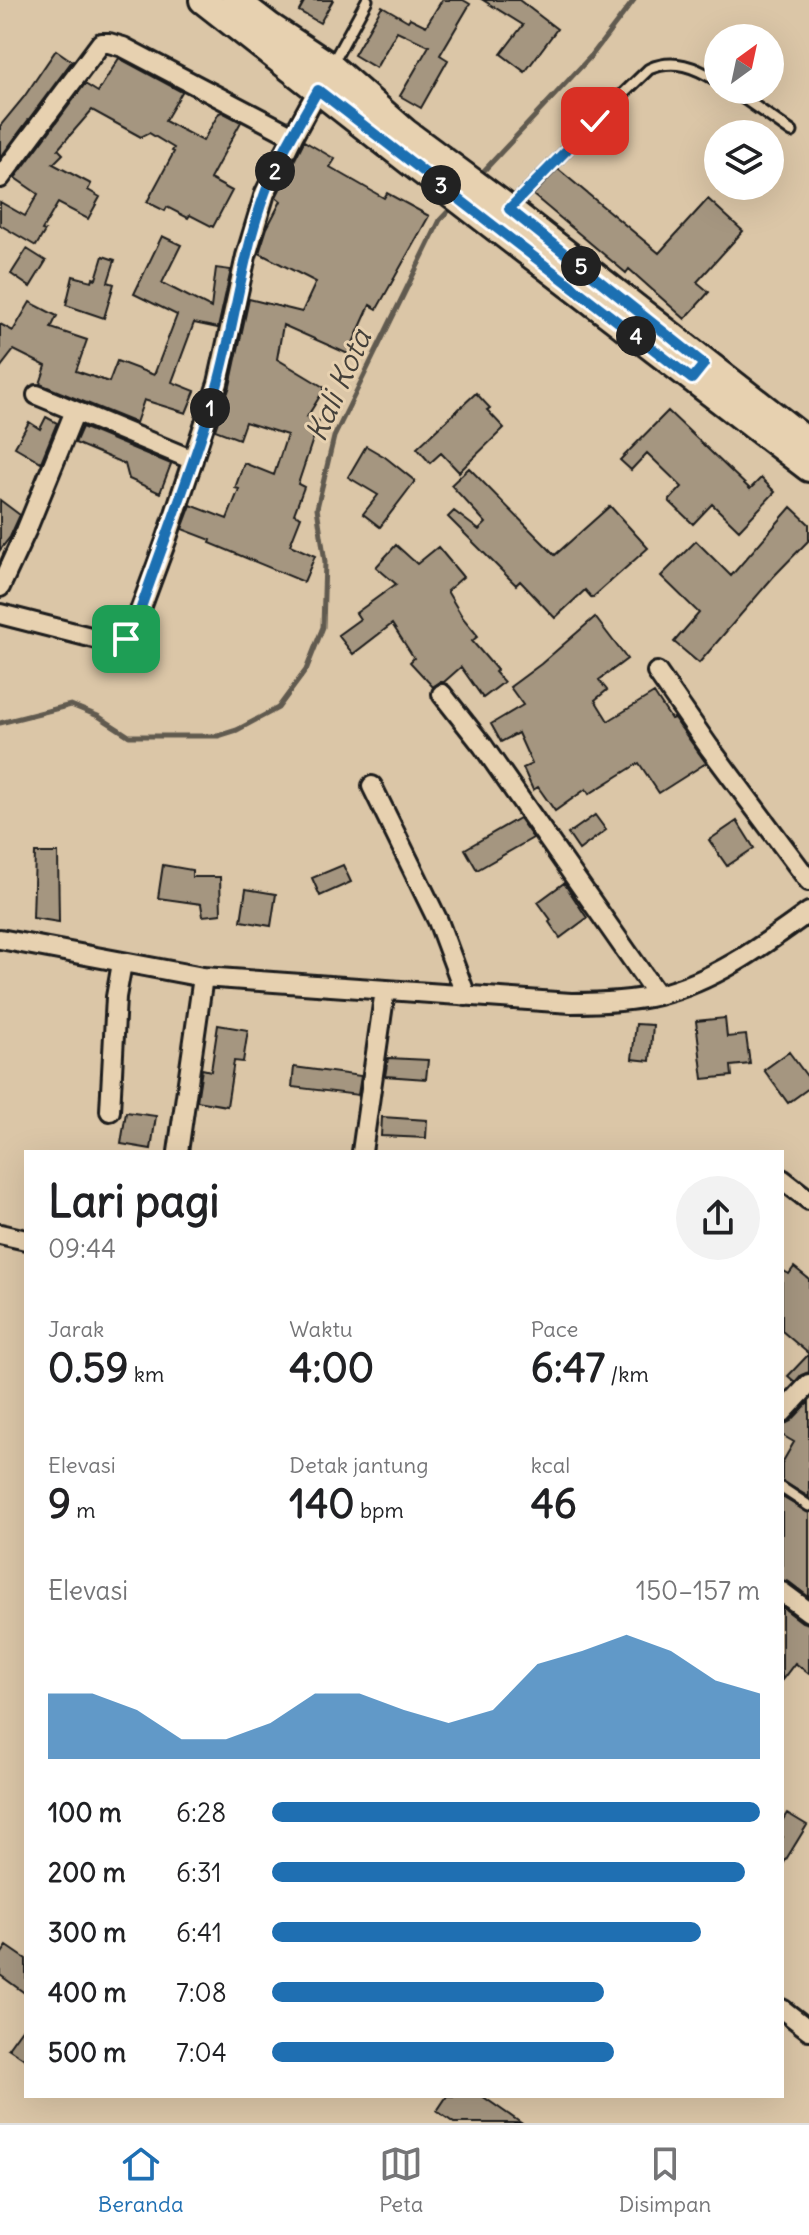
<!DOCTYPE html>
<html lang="id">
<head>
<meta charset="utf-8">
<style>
  body { margin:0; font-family:Delius,sans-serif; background:#f2f2f2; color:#202124; height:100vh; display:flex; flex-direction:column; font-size:30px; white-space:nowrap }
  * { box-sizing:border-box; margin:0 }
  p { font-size:26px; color:#757577 }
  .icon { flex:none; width:44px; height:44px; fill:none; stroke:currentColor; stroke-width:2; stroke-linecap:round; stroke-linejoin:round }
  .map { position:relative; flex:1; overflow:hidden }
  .side { position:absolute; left:24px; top:1150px; width:760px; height:948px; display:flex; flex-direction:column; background:#fff; border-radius:0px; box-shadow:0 8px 32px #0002 }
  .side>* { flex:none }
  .needle { width:52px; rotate:33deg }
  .buttons { position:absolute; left:704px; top:24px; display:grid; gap:16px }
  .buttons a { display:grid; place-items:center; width:80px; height:80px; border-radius:50%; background:#fff; box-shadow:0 8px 32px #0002; font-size:40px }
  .pin { position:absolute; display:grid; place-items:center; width:68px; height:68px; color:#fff; margin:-34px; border-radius:16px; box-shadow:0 4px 12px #0006 }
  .km { position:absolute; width:40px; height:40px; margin:-20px; border-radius:50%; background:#222; color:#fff; font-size:22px; line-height:40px; text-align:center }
  .round { display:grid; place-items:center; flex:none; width:84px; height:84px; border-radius:42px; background:#f2f2f2 }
  .headline { display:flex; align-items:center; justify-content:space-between; height:136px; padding:0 24px }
  h1 { font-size:44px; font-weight:700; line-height:60px }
  .figures { display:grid; grid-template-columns:repeat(3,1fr); gap:12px; height:136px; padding:8px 24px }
  .figures div { display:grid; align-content:center }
  .figures b { font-size:40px; font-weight:700 }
  .figures small { font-size:22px; font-weight:400 }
  .figures p { font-size:22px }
  .chart { height:224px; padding:16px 24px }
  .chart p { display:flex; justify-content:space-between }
  .chart svg { width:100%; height:144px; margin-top:8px; fill:#1f6fb2; opacity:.7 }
  ul { padding:0 24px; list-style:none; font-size:26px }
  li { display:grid; grid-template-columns:128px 96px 1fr; align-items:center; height:60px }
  li i { height:20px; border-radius:10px; background:#1f6fb2 }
  .dock { display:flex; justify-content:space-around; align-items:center; height:112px; border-top:2px solid #e0e0e0; background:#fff; font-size:22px; color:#757577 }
  .dock a { display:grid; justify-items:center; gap:4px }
  .dock .active { color:#1f6fb2 }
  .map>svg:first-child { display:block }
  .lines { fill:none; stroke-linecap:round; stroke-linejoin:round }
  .stream { stroke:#615a4f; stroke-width:5 }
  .building { fill:#a59680; stroke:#1c1c1c; stroke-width:2 }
  .lane-casing { stroke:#1c1c1c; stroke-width:15 }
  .street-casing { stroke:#1c1c1c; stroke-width:24 }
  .secondary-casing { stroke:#1c1c1c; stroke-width:32 }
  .lane { stroke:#e7d1b0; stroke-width:9 }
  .street { stroke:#e7d1b0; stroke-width:18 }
  .secondary { stroke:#e7d1b0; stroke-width:26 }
  .route-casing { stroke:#fff; stroke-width:16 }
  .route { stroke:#1f6fb2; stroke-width:10 }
  .labels { text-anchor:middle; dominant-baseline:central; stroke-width:6; stroke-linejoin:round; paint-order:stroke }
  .water-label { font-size:30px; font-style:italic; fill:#44403a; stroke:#e7d1b0 }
</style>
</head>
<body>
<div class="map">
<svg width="809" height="2123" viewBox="0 0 809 2123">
  <rect width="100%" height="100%" fill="#dbc6a7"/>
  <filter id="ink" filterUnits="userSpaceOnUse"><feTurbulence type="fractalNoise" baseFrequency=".0125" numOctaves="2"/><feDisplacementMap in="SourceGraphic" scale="16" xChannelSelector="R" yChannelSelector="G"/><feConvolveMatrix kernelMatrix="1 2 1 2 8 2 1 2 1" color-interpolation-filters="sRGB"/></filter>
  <g filter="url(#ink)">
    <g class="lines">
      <path class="stream" d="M479 176 592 55 634 0
        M0 723 71 705 98 716 129 736H218L237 730 278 708 306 670 323 627 325 562 317 508 334 437 440 220 454 205"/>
    </g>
    <path class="building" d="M305 0H333L320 23 299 11Z
      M442 0H463L470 4 440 55 448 60 421 108 400 96 429 46 397 31 376 68 354 55 382 6 408 21 410 18 426 26Z
      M483 0H519L557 29 525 72 501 54 523 25Z
      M56 50 72 61 0 158V126L24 97Z
      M119 58 182 92 165 121 203 141 219 113 222 112 241 122 210 179 232 191 213 227 190 215 188 218 167 207 165 211 147 202 174 152 172 151 174 148 149 133 141 137 92 110 58 149 63 154 53 164 91 184 88 190 100 197 88 219 58 203 42 230 45 231 36 246 0 225V202L25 216 38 194 15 178 85 84 98 92Z
      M304 141 335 159 330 167 384 198 387 193 429 216 377 309 370 305 348 354 283 325 277 359 325 388 307 417 319 421 298 484 304 487 294 514 301 517 290 545 315 556 304 582 210 543 211 540 182 529 191 505 227 519 239 489 235 488 244 463 274 475 287 435 245 422 239 439 215 430 230 386 249 299 302 312 316 282 259 253 267 228 281 201 276 197Z
      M558 169 659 253 708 199 743 231 697 282 709 292 685 319 629 269 626 273 533 195Z
      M162 236 181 245 162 283 211 308 216 268 231 270 218 328 194 323 172 382 195 391 186 413 144 400 136 423 40 384 46 366 14 350 0 368V324L13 331 30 302 57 316 51 328 87 340 76 371 109 382 117 361 154 375 177 315 134 294Z
      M27 249 46 261 30 287 11 274Z
      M103 256 115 260 108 282 114 284 104 318 66 305 73 276 92 281 93 278 96 279Z
      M476 393 490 408 487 410 504 428 459 472 441 453 430 463 417 448Z
      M668 411 750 489 761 478 775 492 739 530 712 504 693 524 669 501 682 487 647 453 631 470 620 460Z
      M46 417 57 423 41 462 15 447 29 422 40 429Z
      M82 427 171 464 160 493 129 479 125 464 75 443Z
      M366 446 385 457 415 481 380 527 363 514 378 495 348 477Z
      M469 468 555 555 610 506 648 548 592 598 585 590 555 618 520 581 516 585 448 517 454 511 479 530 486 523 451 485Z
      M0 500 20 515 10 537 0 550Z
      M791 507 809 524V540L774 576 699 663 674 642 699 613 661 576 696 541 731 576Z
      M396 545 417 564 438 547 463 577 447 591 463 618 478 636 472 641 497 670 495 672 504 682 483 698 461 667 444 682H440L433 687 410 662 414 658 392 624 353 654 338 635 360 619 356 613 396 584 376 567Z
      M595 617 627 659 599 680 607 690 595 700 608 721 654 693 671 719 674 718 706 763 659 793 639 763 589 794 586 789 555 811 538 787 533 790 523 768 532 764 518 733 501 742 491 724 523 705 510 687 541 664Z
      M595 815 606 830 579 850 568 834Z
      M519 818 533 838 477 870 465 849Z
      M737 821 754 848 727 866 709 840Z
      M35 853H58L59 922 33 918Z
      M163 865 192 870V877H220L221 914 203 916 201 904 158 898Z
      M343 865 351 882 320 896 312 878Z
      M564 883 587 918 560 938 549 922 551 920 538 902Z
      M246 889 276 894 271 926 241 921Z
      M725 1018 727 1037 746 1035 750 1064 731 1066 732 1076 703 1079 696 1021Z
      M636 1024 653 1025 650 1061 632 1059Z
      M218 1025 248 1030 243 1062 234 1061 227 1106 197 1101 202 1069 211 1071Z
      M789 1052 809 1079V1088L788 1103 764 1070Z
      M388 1058 428 1060 426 1079 385 1076Z
      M294 1067 361 1076 358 1095 292 1087Z
      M126 1112 156 1116 151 1149 121 1144Z
      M382 1117 427 1120 426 1138 381 1136Z
      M794 1267 809 1279V1372L801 1375 795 1382 788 1376 809 1354 782 1331V1270L789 1274Z
      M809 1402V1497L782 1481V1463L794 1442 782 1435V1425L791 1421Z
      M782 1497 809 1513V1597L789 1582 782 1580Z
      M782 1607 802 1622 809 1624V1674L795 1663 782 1680Z
      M787 1813 807 1825 782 1866V1821Z
      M7 1946 26 1959V1994L0 1975V1956Z
      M26 2023V2060L8 2048Z
      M447 2096H482L521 2123H454L437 2111Z"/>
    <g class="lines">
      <defs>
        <path id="lane" d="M332 64 367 0
          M732 90 792 132
          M511 207 595 121 649 69C674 58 695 67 718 81
          M782 1488 809 1506"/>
        <path id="street" d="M0 178 101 43H109L123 47 293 136
          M37 395 193 460
          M0 587 26 531 75 411
          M0 614 98 639H126L131 635 167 538 218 383 246 256 265 193 293 136 318 90
          M657 672 709 747 809 881
          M442 694 483 746 657 995
          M372 786 438 921 466 996
          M0 939 203 977 571 1003C600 1003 629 1002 658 995 715 981 762 946 809 912
          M110 1111 116 997 122 963
          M178 1152 203 977
          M362 1152 385 990
          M782 1179 809 1200
          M0 1234 26 1240
          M782 1413 809 1384
          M782 1592 809 1612
          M782 2009 809 2030"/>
        <path id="secondary" d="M203 0 418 168 809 468
          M235 0 269 26 331 67 405 132 509 209 809 443"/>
      </defs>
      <use href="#lane" class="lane-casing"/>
      <use href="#street" class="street-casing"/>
      <use href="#secondary" class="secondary-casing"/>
      <use href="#lane" class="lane"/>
      <use href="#street" class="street"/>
      <use href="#secondary" class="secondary"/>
    </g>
  </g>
  <g class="lines" filter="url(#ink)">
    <defs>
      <path id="route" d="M126 639 134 628C161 548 193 469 217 387 235 323 242 256 265 193 278 157 299 124 318 90L692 379 704 364 509 209 595 121"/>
    </defs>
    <use href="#route" class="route-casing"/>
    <use href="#route" class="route"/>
  </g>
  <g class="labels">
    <g class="water-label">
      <text transform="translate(338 385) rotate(-66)">Kali Kota</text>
    </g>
  </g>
</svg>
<div class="buttons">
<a><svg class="needle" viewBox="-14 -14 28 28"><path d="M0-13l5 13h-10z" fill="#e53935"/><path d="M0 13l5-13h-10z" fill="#757577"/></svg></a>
<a><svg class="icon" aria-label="layers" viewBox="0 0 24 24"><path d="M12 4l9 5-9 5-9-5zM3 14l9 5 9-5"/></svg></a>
</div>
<div class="pin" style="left:126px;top:639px;background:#1e9e55"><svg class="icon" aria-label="arrive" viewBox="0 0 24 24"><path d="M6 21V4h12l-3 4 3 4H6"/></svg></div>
<div class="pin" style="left:595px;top:121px;background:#d93025"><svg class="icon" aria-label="check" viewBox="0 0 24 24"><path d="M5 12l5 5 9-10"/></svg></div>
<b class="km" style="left:210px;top:408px">1</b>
<b class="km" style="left:275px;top:171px">2</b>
<b class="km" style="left:441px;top:185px">3</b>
<b class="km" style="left:636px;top:336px">4</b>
<b class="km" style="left:581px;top:266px">5</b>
<section class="side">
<div class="headline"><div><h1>Lari pagi</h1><p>09:44</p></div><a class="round"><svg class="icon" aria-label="share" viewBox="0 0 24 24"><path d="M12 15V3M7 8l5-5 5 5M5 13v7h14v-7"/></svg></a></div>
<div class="figures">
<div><p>Jarak</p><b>0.59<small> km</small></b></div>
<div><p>Waktu</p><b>4:00</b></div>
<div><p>Pace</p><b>6:47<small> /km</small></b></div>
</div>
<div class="figures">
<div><p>Elevasi</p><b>9<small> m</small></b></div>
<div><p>Detak jantung</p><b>140<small> bpm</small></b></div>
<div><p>kcal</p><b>46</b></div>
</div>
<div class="chart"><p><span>Elevasi</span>150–157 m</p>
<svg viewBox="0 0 160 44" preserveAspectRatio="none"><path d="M0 44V24L10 24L20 29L30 38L40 38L50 33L60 24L70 24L80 29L90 33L100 29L110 15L120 11L130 6L140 11L150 20L160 24V44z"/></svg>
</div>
<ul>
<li><b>100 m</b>6:28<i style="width:100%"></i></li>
<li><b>200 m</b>6:31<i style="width:97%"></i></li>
<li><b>300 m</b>6:41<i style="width:88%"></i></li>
<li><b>400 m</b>7:08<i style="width:68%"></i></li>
<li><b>500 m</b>7:04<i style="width:70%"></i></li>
</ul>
</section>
</div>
<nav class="dock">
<a class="active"><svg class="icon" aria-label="home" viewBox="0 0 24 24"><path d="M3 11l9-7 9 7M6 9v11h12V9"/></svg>Beranda</a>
<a><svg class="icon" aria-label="map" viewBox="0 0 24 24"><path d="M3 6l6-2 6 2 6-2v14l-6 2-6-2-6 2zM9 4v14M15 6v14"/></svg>Peta</a>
<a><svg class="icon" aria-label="saved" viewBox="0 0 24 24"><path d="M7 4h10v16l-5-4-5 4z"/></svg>Disimpan</a>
</nav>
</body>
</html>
